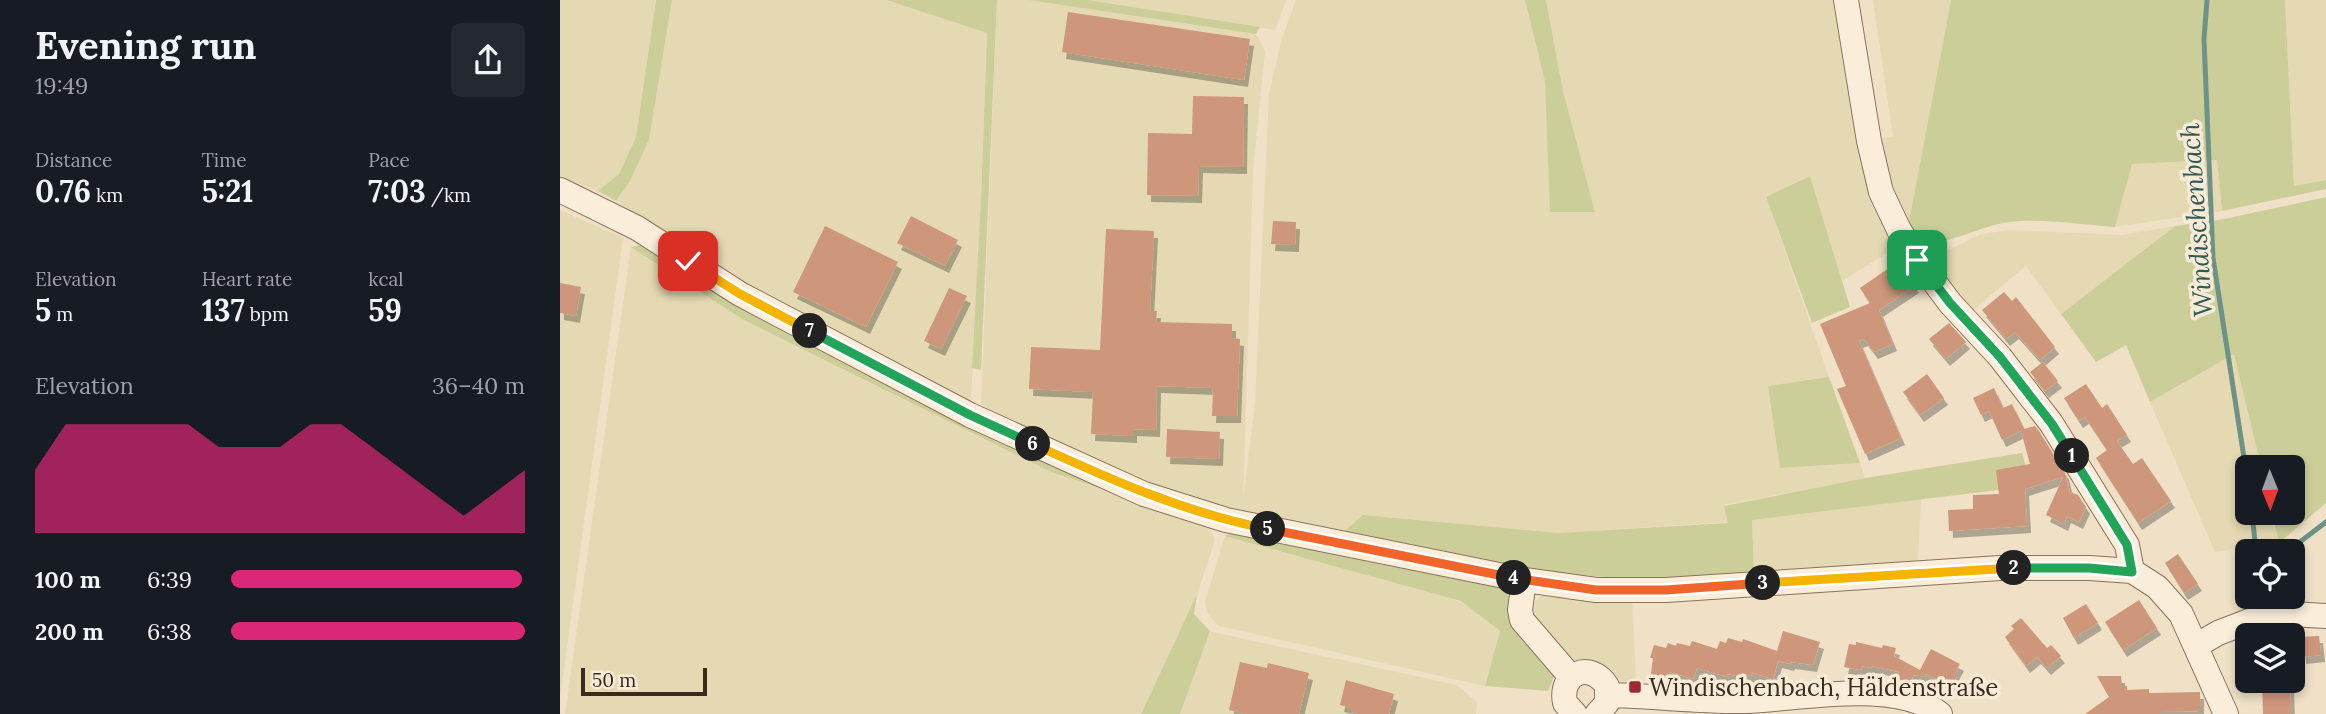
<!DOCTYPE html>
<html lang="en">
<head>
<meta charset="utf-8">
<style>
  body { margin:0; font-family:Lora,serif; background:#242831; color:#f1f3f6; height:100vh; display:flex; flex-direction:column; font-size:26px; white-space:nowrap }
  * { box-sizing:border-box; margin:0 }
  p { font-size:23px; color:#9ea1a6 }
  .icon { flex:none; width:38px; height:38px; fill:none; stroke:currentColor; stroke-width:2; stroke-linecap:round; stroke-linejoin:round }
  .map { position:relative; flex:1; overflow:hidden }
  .sheet { display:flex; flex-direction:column; background:#171b24; width:560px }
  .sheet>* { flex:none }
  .needle { width:46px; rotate:179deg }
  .fabs { position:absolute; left:1675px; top:455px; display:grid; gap:14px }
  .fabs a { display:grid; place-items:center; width:70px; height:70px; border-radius:10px; background:#171b24; box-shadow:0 4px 10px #0003; font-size:35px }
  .scale { position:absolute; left:21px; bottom:18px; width:126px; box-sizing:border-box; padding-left:7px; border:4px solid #3b2b1f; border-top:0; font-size:19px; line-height:24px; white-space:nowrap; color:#3b2b1f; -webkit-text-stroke:5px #f7ebd6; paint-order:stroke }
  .pin { position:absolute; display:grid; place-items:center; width:60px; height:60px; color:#fff; margin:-30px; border-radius:14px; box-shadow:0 4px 10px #0006 }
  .km { position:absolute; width:35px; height:35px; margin:-18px; border-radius:50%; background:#222; color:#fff; font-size:19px; line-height:35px; text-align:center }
  .round { display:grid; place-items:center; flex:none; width:74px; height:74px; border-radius:10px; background:#242831 }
  .head { display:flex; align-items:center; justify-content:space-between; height:119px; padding:0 35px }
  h1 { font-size:38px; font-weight:700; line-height:52px }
  .figures { display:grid; grid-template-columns:repeat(3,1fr); gap:10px; height:119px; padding:7px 35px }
  .figures div { display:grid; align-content:center }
  .figures b { font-size:30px; font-weight:700 }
  .figures small { font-size:19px; font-weight:400 }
  .figures p { font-size:19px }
  .chart { height:196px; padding:14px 35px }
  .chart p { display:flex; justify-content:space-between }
  .chart svg { width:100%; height:126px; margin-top:7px; fill:#db2777; opacity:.7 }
  ul { padding:0 35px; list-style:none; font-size:23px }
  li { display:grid; grid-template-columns:112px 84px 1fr; align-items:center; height:52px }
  li i { height:18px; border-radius:9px; background:#db2777 }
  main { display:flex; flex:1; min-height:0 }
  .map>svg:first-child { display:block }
  .farmland { fill:#e5d9b3 }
  .green { fill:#ccce99 }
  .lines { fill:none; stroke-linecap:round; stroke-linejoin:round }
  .stream { stroke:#6e9286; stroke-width:5 }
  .building { fill:#ce977b; filter:url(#shadow) }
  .minor-casing { stroke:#8b715b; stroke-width:26 }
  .minor { stroke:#faeeda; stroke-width:24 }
  .split-1-casing { stroke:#fff; stroke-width:14 }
  .split-2-casing { stroke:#fff; stroke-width:14 }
  .split-3-casing { stroke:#fff; stroke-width:14 }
  .split-4-casing { stroke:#fff; stroke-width:14 }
  .split-5-casing { stroke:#fff; stroke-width:14 }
  .split-6-casing { stroke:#fff; stroke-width:14 }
  .split-7-casing { stroke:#fff; stroke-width:14 }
  .split-8-casing { stroke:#fff; stroke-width:14 }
  .split-1 { stroke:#22a559; stroke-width:9 }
  .split-2 { stroke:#22a559; stroke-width:9 }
  .split-3 { stroke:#f5b400; stroke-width:9 }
  .split-4 { stroke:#f0652b; stroke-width:9 }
  .split-5 { stroke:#f0652b; stroke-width:9 }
  .split-6 { stroke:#f5b400; stroke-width:9 }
  .split-7 { stroke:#22a559; stroke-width:9 }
  .split-8 { stroke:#f5b400; stroke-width:9 }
  .poi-dot { fill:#9c2a33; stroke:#f7ebd6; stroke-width:2.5 }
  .labels { text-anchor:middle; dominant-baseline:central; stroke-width:7; stroke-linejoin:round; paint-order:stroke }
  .poi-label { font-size:24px; fill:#3b2b1f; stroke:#f7ebd6; text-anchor:start }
  .water-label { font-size:26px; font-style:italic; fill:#2e5b55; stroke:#f7ebd6 }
</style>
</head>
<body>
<main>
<section class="sheet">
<div class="head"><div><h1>Evening run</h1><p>19:49</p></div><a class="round"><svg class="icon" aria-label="share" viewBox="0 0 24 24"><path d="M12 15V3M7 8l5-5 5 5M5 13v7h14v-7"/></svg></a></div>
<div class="figures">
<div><p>Distance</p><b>0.76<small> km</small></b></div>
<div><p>Time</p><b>5:21</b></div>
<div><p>Pace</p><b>7:03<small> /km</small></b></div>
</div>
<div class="figures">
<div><p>Elevation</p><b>5<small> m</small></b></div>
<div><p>Heart rate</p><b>137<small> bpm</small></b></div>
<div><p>kcal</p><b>59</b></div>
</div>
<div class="chart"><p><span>Elevation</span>36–40 m</p>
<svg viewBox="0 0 160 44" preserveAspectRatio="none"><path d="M0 44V22L10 6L20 6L30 6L40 6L50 6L60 14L70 14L80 14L90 6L100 6L110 14L120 22L130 30L140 38L150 30L160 22V44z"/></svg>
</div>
<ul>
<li><b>100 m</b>6:39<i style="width:99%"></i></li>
<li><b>200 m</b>6:38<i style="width:100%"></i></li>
</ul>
</section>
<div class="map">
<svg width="1766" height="714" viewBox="0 0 1766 714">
  <defs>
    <filter id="shadow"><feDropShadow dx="4" dy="7" stdDeviation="0" flood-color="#0004"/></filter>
  </defs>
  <rect width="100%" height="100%" fill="#efe0c6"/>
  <path class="farmland" d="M0 0H96L76 137 59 174 38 191 0 177Z
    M112 0H327L427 32 421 198 411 402 191 291 56 201 70 181 89 140Z
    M437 0H468L696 34 705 51 693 172 683 500 695 404 709 94 721 41 736 0H965L985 82 991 212H1034L1003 91 986 0H1278L1342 244 1282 281 1250 176 1206 197 1269 377 1208 387 1221 468 1300 463 1305 478 1164 505 1169 522 998 533 804 515 780 535 682 512 572 477 511 452 421 405Z
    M528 0H726L715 30Z
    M1313 0H1391L1348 227 1325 181 1316 139 1333 137Z
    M1725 0H1766V180L1734 186Z
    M1657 160 1662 211 1555 227 1572 164Z
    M0 210 63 238 0 698Z
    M1615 226 1501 314 1466 266 1408 314 1371 259 1419 235 1446 230 1562 235Z
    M71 247 182 319 491 472 647 522 655 540 637 594 581 714H5Z
    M1674 353 1701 467H1687V513H1712L1719 543 1655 552 1590 402Z
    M1361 498 1358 561 1194 571 1192 520Z
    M665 536 901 601 940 631 925 686 659 626 647 613 645 602Z
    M995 593 1072 598 1076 682H1062L1050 668 1030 660H1011L975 623 973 613 975 602 982 596Z
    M648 631 897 685 917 702 916 714H620Z"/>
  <path class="green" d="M96 0H112L89 140 70 181 56 201 38 191 59 174 76 137Z
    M327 0H437L421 370 412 368 421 198 427 33Z
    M468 0H528L700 27 696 34Z
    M965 0H986L1003 91 1035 212H990L985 82Z
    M1391 0H1725L1734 186 1766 180V189L1662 211 1657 160 1572 164 1555 227C1522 225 1484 218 1450 222 1420 225 1390 246 1360 242L1348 227Z
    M1250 176 1290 307 1252 323 1206 197Z
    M1766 197V503L1719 543 1712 513H1732V467H1701L1674 354 1590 402 1566 345 1536 362 1501 314 1615 226 1664 219Z
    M86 244 581 501 491 472 182 319 71 247Z
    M1269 377 1300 463 1220 468 1208 386Z
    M1462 453 1471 486 1192 520 1194 571C1144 575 1094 580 1044 577 955 571 867 550 780 535L803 515 998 533 1168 523 1164 506 1305 478Z
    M679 530 937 583 947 592 951 605 996 672 988 691 925 686 940 631 901 601 665 536Z
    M637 594 634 614 650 631 620 714H581Z"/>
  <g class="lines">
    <path class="stream" d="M1647 0 1644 39 1653 258 1687 477
      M1692 513 1696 551
      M1728 551 1766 522"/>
  </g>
  <path class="building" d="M508 12 690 39 684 80 502 52Z
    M633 96 684 97 683 167 639 166 638 196 587 195 588 133 632 134Z
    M351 216 398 240 385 266 337 243Z
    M713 221 736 222 735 245 711 244Z
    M265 226 338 262 306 327 233 292Z
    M546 229 594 231 590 311H597L596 322 672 324V338L680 339 677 416H652L653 388 597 386 596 430 573 429V436L531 434 533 392 469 389 471 347 540 350Z
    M1339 261 1355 286 1319 310 1333 344 1314 352 1304 339 1299 341 1341 438 1305 454 1277 389 1286 386 1260 324 1310 303 1300 288Z
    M0 283 21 287 16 316 0 313Z
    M389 288 407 296 381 349 364 341Z
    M1444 292 1452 301 1456 297 1495 347 1480 360 1455 332 1446 339 1422 310Z
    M1389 323 1406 342 1386 359 1369 339Z
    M1483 362 1498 381 1485 391 1470 372Z
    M1367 374 1384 398 1360 415 1343 392Z
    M1526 384 1542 408 1547 404 1567 435 1557 441 1573 464 1582 458 1611 501 1578 523 1536 458 1547 450 1525 417 1519 421 1504 398Z
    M1434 388 1443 408 1452 404 1464 429 1475 426 1479 431 1505 473 1510 492 1518 495 1526 507 1519 522 1507 516 1504 524 1486 515 1503 477 1465 489 1467 526 1389 531 1388 510 1413 509V495L1439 494 1436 470 1470 464 1461 431 1442 440 1429 411 1421 415 1413 398Z
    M607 429 660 432 659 459 606 457Z
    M1618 554 1638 584 1624 593 1605 563Z
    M1579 600 1597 628 1563 650 1545 622Z
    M1526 604 1538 623 1514 638 1503 618Z
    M1461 618 1487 648 1491 645 1501 656 1487 668 1477 657 1466 666 1445 637 1454 629 1451 626Z
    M1223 631 1260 642 1253 665 1231 662 1230 664 1218 661 1213 679 1192 673 1191 676 1184 674 1183 677 1168 674 1167 677 1137 668 1133 679 1110 672 1108 679 1091 674 1093 658H1090L1094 645 1106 648 1108 643 1116 646 1117 643 1130 646 1132 641 1157 649 1160 641 1166 643 1168 638 1182 642 1183 639 1217 651Z
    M1759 636 1761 655 1742 657 1741 637Z
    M1296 642 1322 648 1323 645 1336 648 1334 656 1360 670 1371 649 1400 664 1395 673 1397 675 1391 686 1366 674 1365 677 1354 675 1349 684 1337 678 1339 672 1312 666 1311 668 1302 666 1301 670 1284 667 1289 644 1296 645Z
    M680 662 707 668 708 663 749 673 739 714H684L669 710Z
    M1537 676H1561L1562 686H1567V690L1589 689V693L1640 692V711L1600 712V714H1525L1549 697Z
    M786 680 834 694 829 714H800L791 712V708L780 705Z
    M1702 681H1730L1731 714H1703Z"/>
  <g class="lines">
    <defs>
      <path id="minor" d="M1286 0 1309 141 1321 192 1339 230 1358 260 1390 303 1440 357 1491 423 1567 545 1572 571
        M0 190 77 228 180 294 410 415 584 494 666 520 964 580 1036 590H1106L1440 568H1529L1572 571 1597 587 1621 614 1666 714
        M964 580 960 610 962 620 1011 677
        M1636 646 1658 633 1710 613 1766 616
        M1049 695C1095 696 1141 702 1187 701 1242 699 1336 678 1380 714
        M1015 714 1005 703C999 673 1030 660 1047 686V703L1037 714"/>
    </defs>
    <use href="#minor" class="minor-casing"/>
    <use href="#minor" class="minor"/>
  </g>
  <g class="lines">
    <defs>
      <path id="split-1" d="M1357 260 1390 303 1440 357 1492 424 1512 456"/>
      <path id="split-2" d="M1454 568H1529L1572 572 1567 545 1512 456"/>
      <path id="split-3" d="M1203 583 1454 568"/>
      <path id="split-4" d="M954 578 1036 590H1106L1203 583"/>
      <path id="split-5" d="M708 529 954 578"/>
      <path id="split-6" d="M473 444C552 480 622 512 708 529"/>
      <path id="split-7" d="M250 331 410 415 473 444"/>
      <path id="split-8" d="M128 261 180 294 250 331"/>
    </defs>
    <use href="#split-1" class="split-1-casing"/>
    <use href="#split-2" class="split-2-casing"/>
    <use href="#split-3" class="split-3-casing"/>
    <use href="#split-4" class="split-4-casing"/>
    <use href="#split-5" class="split-5-casing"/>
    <use href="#split-6" class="split-6-casing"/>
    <use href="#split-7" class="split-7-casing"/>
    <use href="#split-8" class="split-8-casing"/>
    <use href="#split-1" class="split-1"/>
    <use href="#split-2" class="split-2"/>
    <use href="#split-3" class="split-3"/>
    <use href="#split-4" class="split-4"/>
    <use href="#split-5" class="split-5"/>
    <use href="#split-6" class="split-6"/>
    <use href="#split-7" class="split-7"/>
    <use href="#split-8" class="split-8"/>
  </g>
  <rect class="poi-dot" x="1068" y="680" width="14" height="14" rx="3.5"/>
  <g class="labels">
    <g class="poi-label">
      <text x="1089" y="687">Windischenbach, Häldenstraße</text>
    </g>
    <g class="water-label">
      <text transform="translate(1636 220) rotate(-94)">Windischenbach</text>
    </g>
  </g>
</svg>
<div class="fabs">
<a><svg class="needle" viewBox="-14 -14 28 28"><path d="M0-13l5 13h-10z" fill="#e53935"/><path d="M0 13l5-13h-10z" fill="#9ea1a6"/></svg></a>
<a><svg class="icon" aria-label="locate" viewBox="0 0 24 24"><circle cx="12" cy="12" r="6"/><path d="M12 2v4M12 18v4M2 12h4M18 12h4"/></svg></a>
<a><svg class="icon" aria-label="layers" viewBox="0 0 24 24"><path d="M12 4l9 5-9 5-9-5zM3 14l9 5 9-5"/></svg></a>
</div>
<div class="scale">50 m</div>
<div class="pin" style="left:1357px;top:260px;background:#1e9e55"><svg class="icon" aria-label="arrive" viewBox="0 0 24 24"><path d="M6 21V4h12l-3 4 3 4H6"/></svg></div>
<div class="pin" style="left:128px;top:261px;background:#d93025"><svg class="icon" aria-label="check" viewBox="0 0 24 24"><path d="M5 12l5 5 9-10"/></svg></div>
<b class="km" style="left:1512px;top:456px">1</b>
<b class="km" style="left:1454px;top:568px">2</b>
<b class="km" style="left:1203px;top:583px">3</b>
<b class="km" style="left:954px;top:578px">4</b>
<b class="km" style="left:708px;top:529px">5</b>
<b class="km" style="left:473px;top:444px">6</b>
<b class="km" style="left:250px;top:331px">7</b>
</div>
</main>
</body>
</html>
